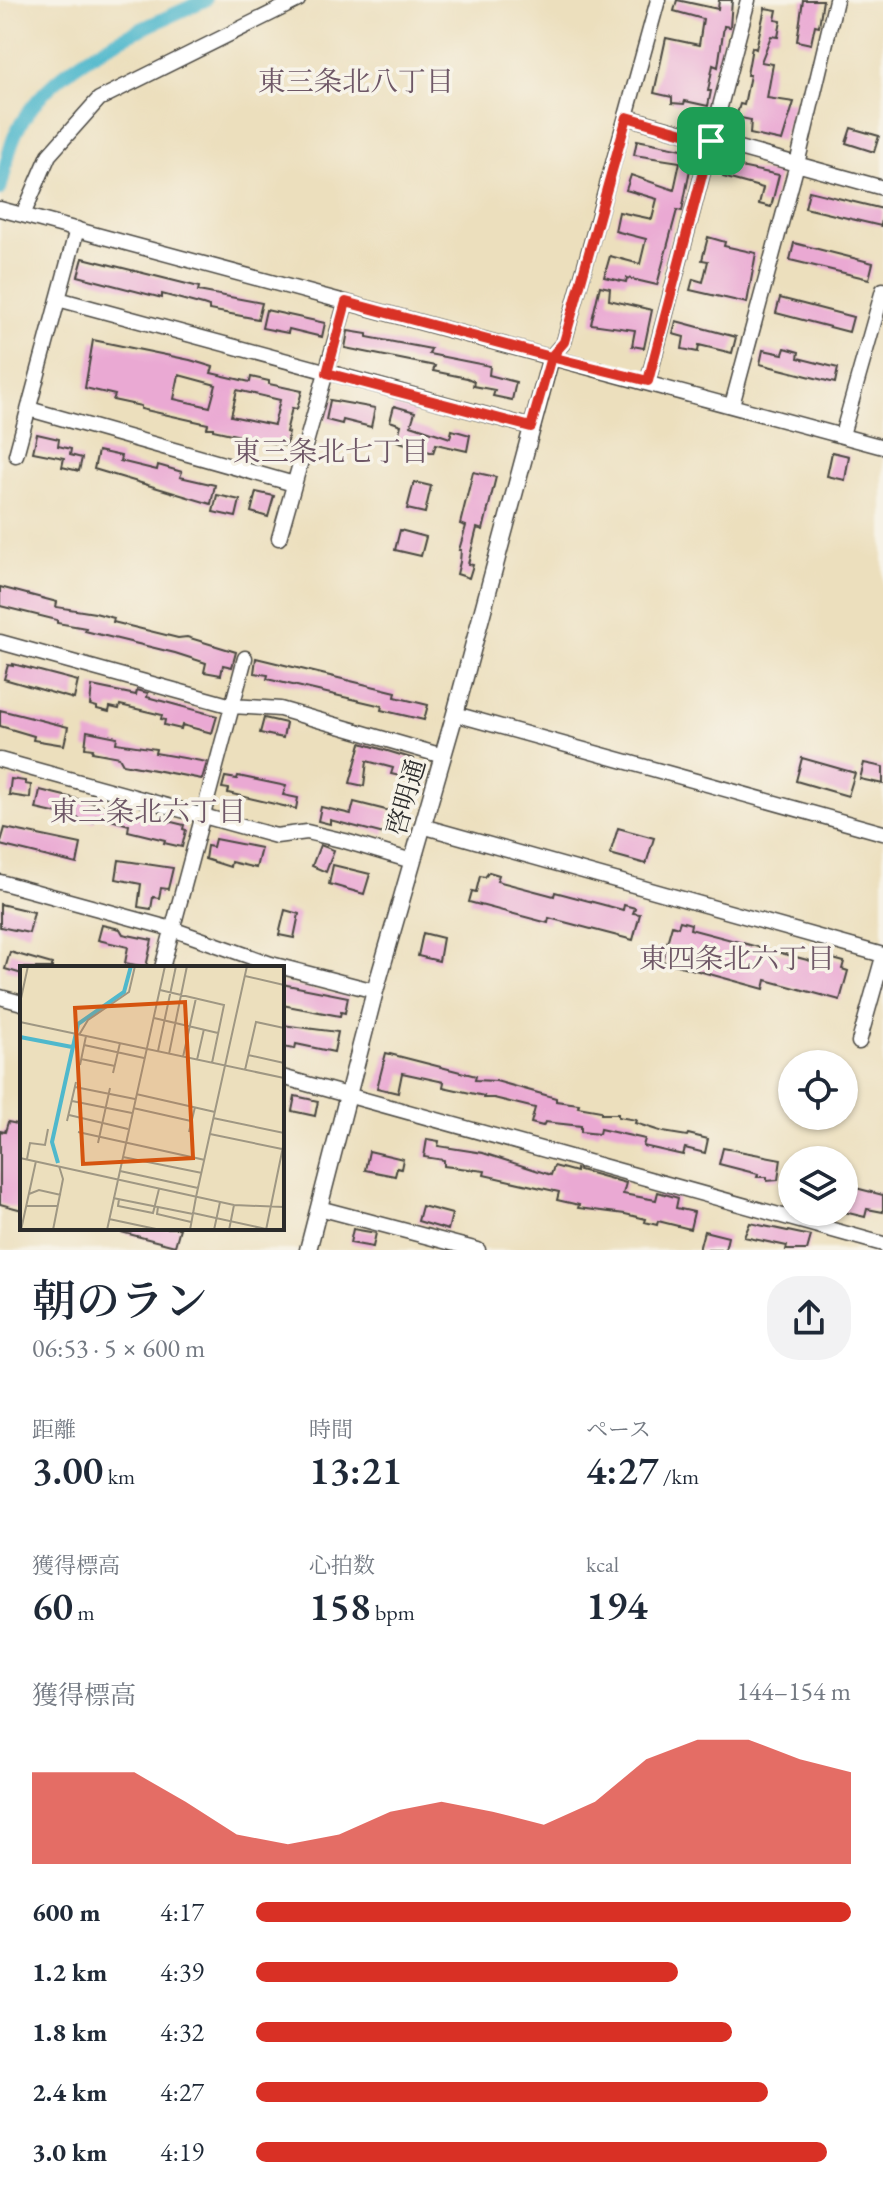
<!DOCTYPE html>
<html lang="ja">
<head>
<meta charset="utf-8">
<style>
  body { margin:0; font-family:"EB Garamond","Noto Serif JP",serif; background:#f2f2f3; color:#1f2937; height:100vh; display:flex; flex-direction:column; font-size:30px; white-space:nowrap }
  * { box-sizing:border-box; margin:0 }
  p { font-size:26px; color:#747a83 }
  .icon { flex:none; width:44px; height:44px; fill:none; stroke:currentColor; stroke-width:2; stroke-linecap:round; stroke-linejoin:round }
  .map { position:relative; height:1250px; overflow:hidden }
  .sheet { display:flex; flex-direction:column; background:#fff; flex:1 }
  .sheet>* { flex:none }
  .tools { position:absolute; left:778px; top:1050px; display:grid; gap:16px }
  .tools a { display:grid; place-items:center; width:80px; height:80px; border-radius:50%; background:#fff; box-shadow:0 2px 6px #0004; font-size:40px }
  .pin { position:absolute; display:grid; place-items:center; width:68px; height:68px; color:#fff; margin:-34px; border-radius:16px; box-shadow:0 4px 12px #0006 }
  .round { display:grid; place-items:center; flex:none; width:84px; height:84px; border-radius:32px; background:#f2f2f3 }
  .head { display:flex; align-items:center; justify-content:space-between; height:136px; padding:0 32px }
  h1 { font-size:44px; font-weight:600; line-height:60px }
  .stats { display:grid; grid-template-columns:repeat(3,1fr); gap:12px; height:136px; padding:8px 32px }
  .stats div { display:grid; align-content:center }
  .stats b { font-size:40px; font-weight:600 }
  .stats small { font-size:22px; font-weight:400 }
  .stats p { font-size:22px }
  .chart { height:224px; padding:16px 32px }
  .chart p { display:flex; justify-content:space-between }
  .chart svg { width:100%; height:144px; margin-top:8px; fill:#d93025; opacity:.7 }
  ul { padding:0 32px; list-style:none; font-size:26px }
  li { display:grid; grid-template-columns:128px 96px 1fr; align-items:center; height:60px }
  li i { height:20px; border-radius:10px; background:#d93025 }
  .map>svg:first-child { display:block }
  .lines { fill:none; stroke-linecap:round; stroke-linejoin:round }
  .canal { stroke:#4fb8cc; stroke-width:14 }
  .building { fill:#eaa9d3; fill-rule:evenodd }
  .minor-casing { stroke:#484641; stroke-width:17 }
  .tertiary-casing { stroke:#484641; stroke-width:19 }
  .minor { stroke:#fff; stroke-width:14 }
  .tertiary { stroke:#fff; stroke-width:16 }
  .route-casing { stroke:#fff; stroke-width:16 }
  .route { stroke:#d93025; stroke-width:10 }
  .labels { text-anchor:middle; dominant-baseline:central; stroke-width:7; stroke-linejoin:round; paint-order:stroke }
  .street-label { font-size:26px; fill:#2b2b2b; stroke:#f7f3e8 }
  .neighbourhood-label { font-size:28px; fill:#6e5766; stroke:#f7f3e8 }
  .inset-river { fill:none; stroke:#4fb8cc; stroke-width:4 }
  .inset-road { fill:none; stroke:#9f9783; stroke-width:2 }
  .view { fill:#d5540f; fill-opacity:0.15; stroke:#d5540f; stroke-width:4 }
  .inset-edge { fill:none; stroke:#2b2b2b; stroke-width:4 }
</style>
</head>
<body>
<div class="map">
<svg width="883" height="1250" viewBox="0 0 883 1250">
  <rect width="100%" height="100%" fill="#f7f3e8"/>
  <filter id="ink" filterUnits="userSpaceOnUse"><feTurbulence type="fractalNoise" baseFrequency=".0125" numOctaves="2"/><feDisplacementMap in="SourceGraphic" scale="16" xChannelSelector="R" yChannelSelector="G"/><feConvolveMatrix kernelMatrix="1 2 1 2 8 2 1 2 1" color-interpolation-filters="sRGB"/></filter>
  <filter id="wash" filterUnits="userSpaceOnUse"><feTurbulence type="fractalNoise" baseFrequency=".006" numOctaves="4" result="noise"/><feDisplacementMap in="SourceGraphic" scale="32" xChannelSelector="R" yChannelSelector="G"/><feGaussianBlur stdDeviation="1.8" result="paint"/><feColorMatrix in="noise" values="0 0 0 0 0 0 0 0 0 0 0 0 0 0 0 0 0 1.4 0 .05"/><feComposite in="paint" operator="in"/></filter>
  <g filter="url(#wash)">
    <rect width="100%" height="100%" fill="#ecdfbd"/>
    <g class="lines">
      <path class="canal" d="M0 189C6 169 9 143 20 125 59 57 138 32 205 0"/>
    </g>
    <g id="blocks">
      <path class="building" d="M677 0 718 9 719 0H732L730 27 724 26 718 67 713 65 708 91H711L708 106 685 101 684 104 672 103V97L654 93 666 38 699 45 703 19 674 11Z
        M803 0H823L819 26 815 25 811 44 797 41Z
        M765 8 777 10 775 20 781 21 778 37 771 36 761 62 773 64 767 98 794 102 782 141 750 134 751 120 736 117 740 104 744 105 750 75H747L752 47 756 49Z
        M851 128 879 136 874 152 846 143Z
        M637 140 697 152 694 165 691 164 682 211 677 210 657 285 627 278 626 282 604 277 610 256 640 264 646 239 615 231 619 212 652 219 657 199 626 190 631 175 674 190 680 162 634 155Z
        M726 164 779 175 771 207 759 204 763 188 723 177Z
        M809 191 883 209 881 226 805 208Z
        M708 237 725 242 724 246 756 253 747 303 690 290 693 279 703 282 708 261 702 260Z
        M794 243 873 263 869 279 790 260Z
        M83 258 199 287 198 291 262 303 258 319 209 310V307L203 305 162 294V298L78 276Z
        M600 286 610 288 609 300 652 310 644 348 632 346 635 330 591 324Z
        M780 298 853 317 849 332 776 313Z
        M266 310 325 323 322 337 289 329 288 333 262 328Z
        M676 321 736 337 732 353 699 345 698 352 682 349 684 337 673 334Z
        M348 331 367 334V337L431 349 429 354 490 366 489 375 516 382 512 400 493 396 495 390 473 386 474 381 467 378 433 371 435 366 345 348Z
        M93 340 190 360 213 367 211 373 250 382 251 377 269 381V384L302 391 297 409 292 408 286 432 289 433 286 446 213 430V428H207L208 424 141 409V406L113 400 115 395 85 388ZM179 375 216 385 210 407 174 399ZM237 390 280 400 274 425 231 416Z
        M785 348 799 352 798 358 838 368 835 383 760 364 763 350 783 354Z
        M330 400 375 408 371 427 343 420 342 424 326 420Z
        M394 406 415 412 411 425 450 438 452 430 470 435 467 451 436 444 433 453 397 441 401 425 390 421Z
        M37 434 59 439 58 446 71 449 70 455 82 458 79 471 62 467 64 458 33 452Z
        M98 451 121 456 120 461 157 470 158 465 182 472 180 477 215 485 211 504 94 469Z
        M832 452 849 456 845 480 827 476Z
        M473 472 496 477 483 530 477 528 468 564 473 565 469 578 457 574 460 562 461 550H459L466 526 460 524Z
        M414 482 431 486 425 513 407 509Z
        M256 492 274 496 268 517 251 512Z
        M217 495 240 500 236 517 213 512Z
        M400 530 426 537 421 556 395 550Z
        M0 587 57 602 56 607 95 613 114 618 113 622 178 638 187 637 236 652 232 667 223 665 221 675 204 672 206 663 175 653 85 631 86 628 57 623V620L0 606Z
        M256 658 396 692 395 697 428 705 424 720 381 710 382 706 267 679 268 675 254 673Z
        M13 664 78 681 74 699 4 679 8 665 13 666Z
        M92 686 136 695 137 690 144 692 148 693 147 697 217 716 212 733 182 725 181 729 164 725 165 720 161 719 162 715 120 705 119 709 110 707 109 712 97 709V707L90 705Z
        M0 710 68 727 64 745 33 740 34 736 0 726Z
        M264 718 286 723 283 738 260 733Z
        M87 731 117 737 116 743 156 749 155 753 207 762 202 779 123 764 119 757 92 752 93 749 85 748Z
        M361 743 414 759 409 778 391 774 393 768 367 761 364 786 350 783Z
        M802 758 855 773 848 796 796 781Z
        M864 763 883 767V784L860 779Z
        M238 776 286 786 283 795 298 798 296 809 228 793 229 789 222 788 225 777 237 779Z
        M11 779 25 781V784L31 785 30 798 9 795Z
        M40 790 184 825 183 829 186 830 182 847 164 843 165 840 128 831 129 825 96 816 94 822 36 809Z
        M354 802 390 811 384 834 330 820V824L318 821 321 807 351 814Z
        M5 828 81 844 77 864 0 845Z
        M618 828 654 838 646 864 610 854Z
        M215 839 261 848 256 868 231 862 230 867 205 859 207 846 213 847Z
        M320 845 334 850 326 872 312 866Z
        M119 860 173 868 168 889 161 888 159 898 153 897 151 909 138 907 141 884 116 879Z
        M333 865 370 874 364 894 329 884Z
        M489 872 499 875 497 881 554 896 555 892 623 910 624 905 635 908 633 913 640 914 633 940 549 918 548 923 469 902 472 891 476 892 480 876 485 877Z
        M0 904 34 912 29 933 0 927Z
        M285 910 299 914 294 938 279 935Z
        M680 921 691 924 690 929 830 966 833 959 844 962 842 969 848 971 840 1000 766 980 764 989 662 961 672 925 678 927Z
        M102 925 120 929 123 934 152 940 146 967 125 963 128 947 98 940Z
        M423 933 443 938 439 961 418 956Z
        M10 952 52 964V968H22V974L5 969Z
        M282 984 348 997 345 1013 341 1012 340 1016 282 1005Z
        M282 1025 338 1032 334 1052 296 1044 295 1049 282 1047Z
        M386 1053 476 1076 475 1080 496 1081 556 1098V1101L579 1104 578 1107 601 1111V1114H618V1117L636 1120 635 1123 663 1132 687 1136 688 1134 708 1139 705 1153 685 1148 683 1155 643 1146 645 1139 600 1129 599 1134 581 1132V1126L545 1122 543 1126 531 1123 535 1108 494 1098H483L484 1096 443 1087 444 1082 402 1073 398 1093 377 1088Z
        M295 1096 318 1101 315 1116 292 1111Z
        M8 1122 22 1125V1210L0 1204V1131L5 1132Z
        M427 1139 439 1141 438 1146 483 1153 551 1175 554 1166 576 1172V1169L626 1183 623 1194 656 1200 658 1192 678 1198 676 1208 694 1212 690 1229 658 1221 657 1225 645 1222 646 1219 625 1214 578 1208 579 1205 557 1200 559 1192 484 1175 485 1171 444 1166V1160L424 1157Z
        M723 1148 781 1159 778 1180 767 1181V1177H757L758 1174 719 1164Z
        M369 1151 403 1159 401 1169 397 1168 395 1176 365 1170Z
        M844 1185 883 1195V1212L867 1209 865 1217 844 1212Z
        M422 1206 452 1214 448 1230 418 1221Z
        M750 1223 811 1236 807 1250H786L787 1246 744 1237Z
        M121 1228H180L175 1246 121 1232Z
        M353 1229 376 1233 373 1247 350 1243Z
        M704 1231 728 1237 725 1250H699Z"/>
    </g>
  </g>
  <g filter="url(#ink)">
    <use href="#blocks" fill-opacity="0" stroke="#484641" stroke-width="2"/>
    <g class="lines">
      <defs>
        <path id="minor" d="M627 117 883 188
          M0 209 883 447
          M23 215 49 155 99 99 298 0
          M58 299 531 427
          M551 357 564 342 658 0
          M648 381 748 0
          M732 405 797 164 836 0
          M29 409 294 484
          M842 435 883 290
          M16 455 77 229
          M279 538 346 302
          M0 642 232 706 280 709 443 756
          M455 714 883 833
          M0 760 276 836 307 832 345 841 412 861
          M422 826 883 955
          M0 882 172 929 271 964 375 991
          M162 968 245 658
          M0 997 22 1003
          M859 1042 883 957
          M282 1077 883 1244
          M319 1208 478 1250"/>
        <path id="tertiary" d="M308 1250 375 991 455 714 551 357"/>
      </defs>
      <use href="#minor" class="minor-casing"/>
      <use href="#tertiary" class="tertiary-casing"/>
      <use href="#minor" class="minor"/>
      <use href="#tertiary" class="tertiary"/>
    </g>
  </g>
  <g class="lines" filter="url(#ink)">
    <defs>
      <path id="route" d="M711 141 627 117 564 342 551 357 346 302 327 373 531 427 551 357 648 381 711 141"/>
    </defs>
    <use href="#route" class="route-casing"/>
    <use href="#route" class="route"/>
  </g>
  <g class="labels">
    <g class="street-label">
      <text transform="translate(406 797) rotate(-74)">啓明通</text>
    </g>
    <g class="neighbourhood-label">
      <text x="356" y="81">東三条北八丁目</text>
      <text x="331" y="451">東三条北七丁目</text>
      <text x="148" y="811">東三条北六丁目</text>
      <text x="737" y="958">東四条北六丁目</text>
    </g>
  </g>
  <g transform="translate(20 966)">
    <rect width="264" height="264" fill="#ecdfbd"/>
    <path class="inset-river" d="M0 71 52 81M38 197 32 176 58 58 104 26 111 0"/>
    <path class="inset-road" d="M225 10 264 19M140 24 204 39 192 97M0 37 8 0M134 52 198 67M0 56 264 112M59 69 68 54 109 26 115 0M64 79 124 92M138 85 156 0M149 88 167 0M228 89 264 97M163 91 176 32M61 93 95 100M177 94 184 63M60 99 66 70M225 104 236 56 264 62M93 107 100 77M55 121 115 133M116 128 195 146M52 135 112 147M113 142 171 155M49 149 108 163M193 152 264 167M47 155 56 116M58 166 185 194M169 166 175 141M190 168 262 183M78 177 90 122M103 191 182 207M0 192 214 239 264 241M7 193 10 177 25 179 28 163M100 205 178 222M9 228 19 224 41 229M176 231 227 0M93 232 173 248M99 233 98 240 133 247 139 223M6 240H38M138 241 137 248 171 256M173 247 246 263M89 253 136 263M1 264 16 195M33 264 43 213 39 200M87 264 145 0M170 264 176 231M194 264 200 236M209 264 214 239M246 264 264 176"/>
    <path class="view" d="M165 36 173 192 63 198 55 42Z"/>
    <rect width="264" height="264" class="inset-edge"/>
  </g>
</svg>
<div class="tools">
<a><svg class="icon" aria-label="locate" viewBox="0 0 24 24"><circle cx="12" cy="12" r="6"/><path d="M12 2v4M12 18v4M2 12h4M18 12h4"/></svg></a>
<a><svg class="icon" aria-label="layers" viewBox="0 0 24 24"><path d="M12 4l9 5-9 5-9-5zM3 14l9 5 9-5"/></svg></a>
</div>
<div class="pin" style="left:711px;top:141px;background:#1e9e55"><svg class="icon" aria-label="arrive" viewBox="0 0 24 24"><path d="M6 21V4h12l-3 4 3 4H6"/></svg></div>
</div>
<section class="sheet">
<div class="head"><div><h1>朝のラン</h1><p>06:53 · 5 × 600 m</p></div><a class="round"><svg class="icon" aria-label="share" viewBox="0 0 24 24"><path d="M12 15V3M7 8l5-5 5 5M5 13v7h14v-7"/></svg></a></div>
<div class="stats">
<div><p>距離</p><b>3.00<small> km</small></b></div>
<div><p>時間</p><b>13:21</b></div>
<div><p>ペース</p><b>4:27<small> /km</small></b></div>
</div>
<div class="stats">
<div><p>獲得標高</p><b>60<small> m</small></b></div>
<div><p>心拍数</p><b>158<small> bpm</small></b></div>
<div><p>kcal</p><b>194</b></div>
</div>
<div class="chart"><p><span>獲得標高</span>144–154 m</p>
<svg viewBox="0 0 160 44" preserveAspectRatio="none"><path d="M0 44V16L10 16L20 16L30 25L40 35L50 38L60 35L70 28L80 25L90 28L100 32L110 25L120 12L130 6L140 6L150 12L160 16V44z"/></svg>
</div>
<ul>
<li><b>600 m</b>4:17<i style="width:100%"></i></li>
<li><b>1.2 km</b>4:39<i style="width:71%"></i></li>
<li><b>1.8 km</b>4:32<i style="width:80%"></i></li>
<li><b>2.4 km</b>4:27<i style="width:86%"></i></li>
<li><b>3.0 km</b>4:19<i style="width:96%"></i></li>
</ul>
</section>
</body>
</html>
